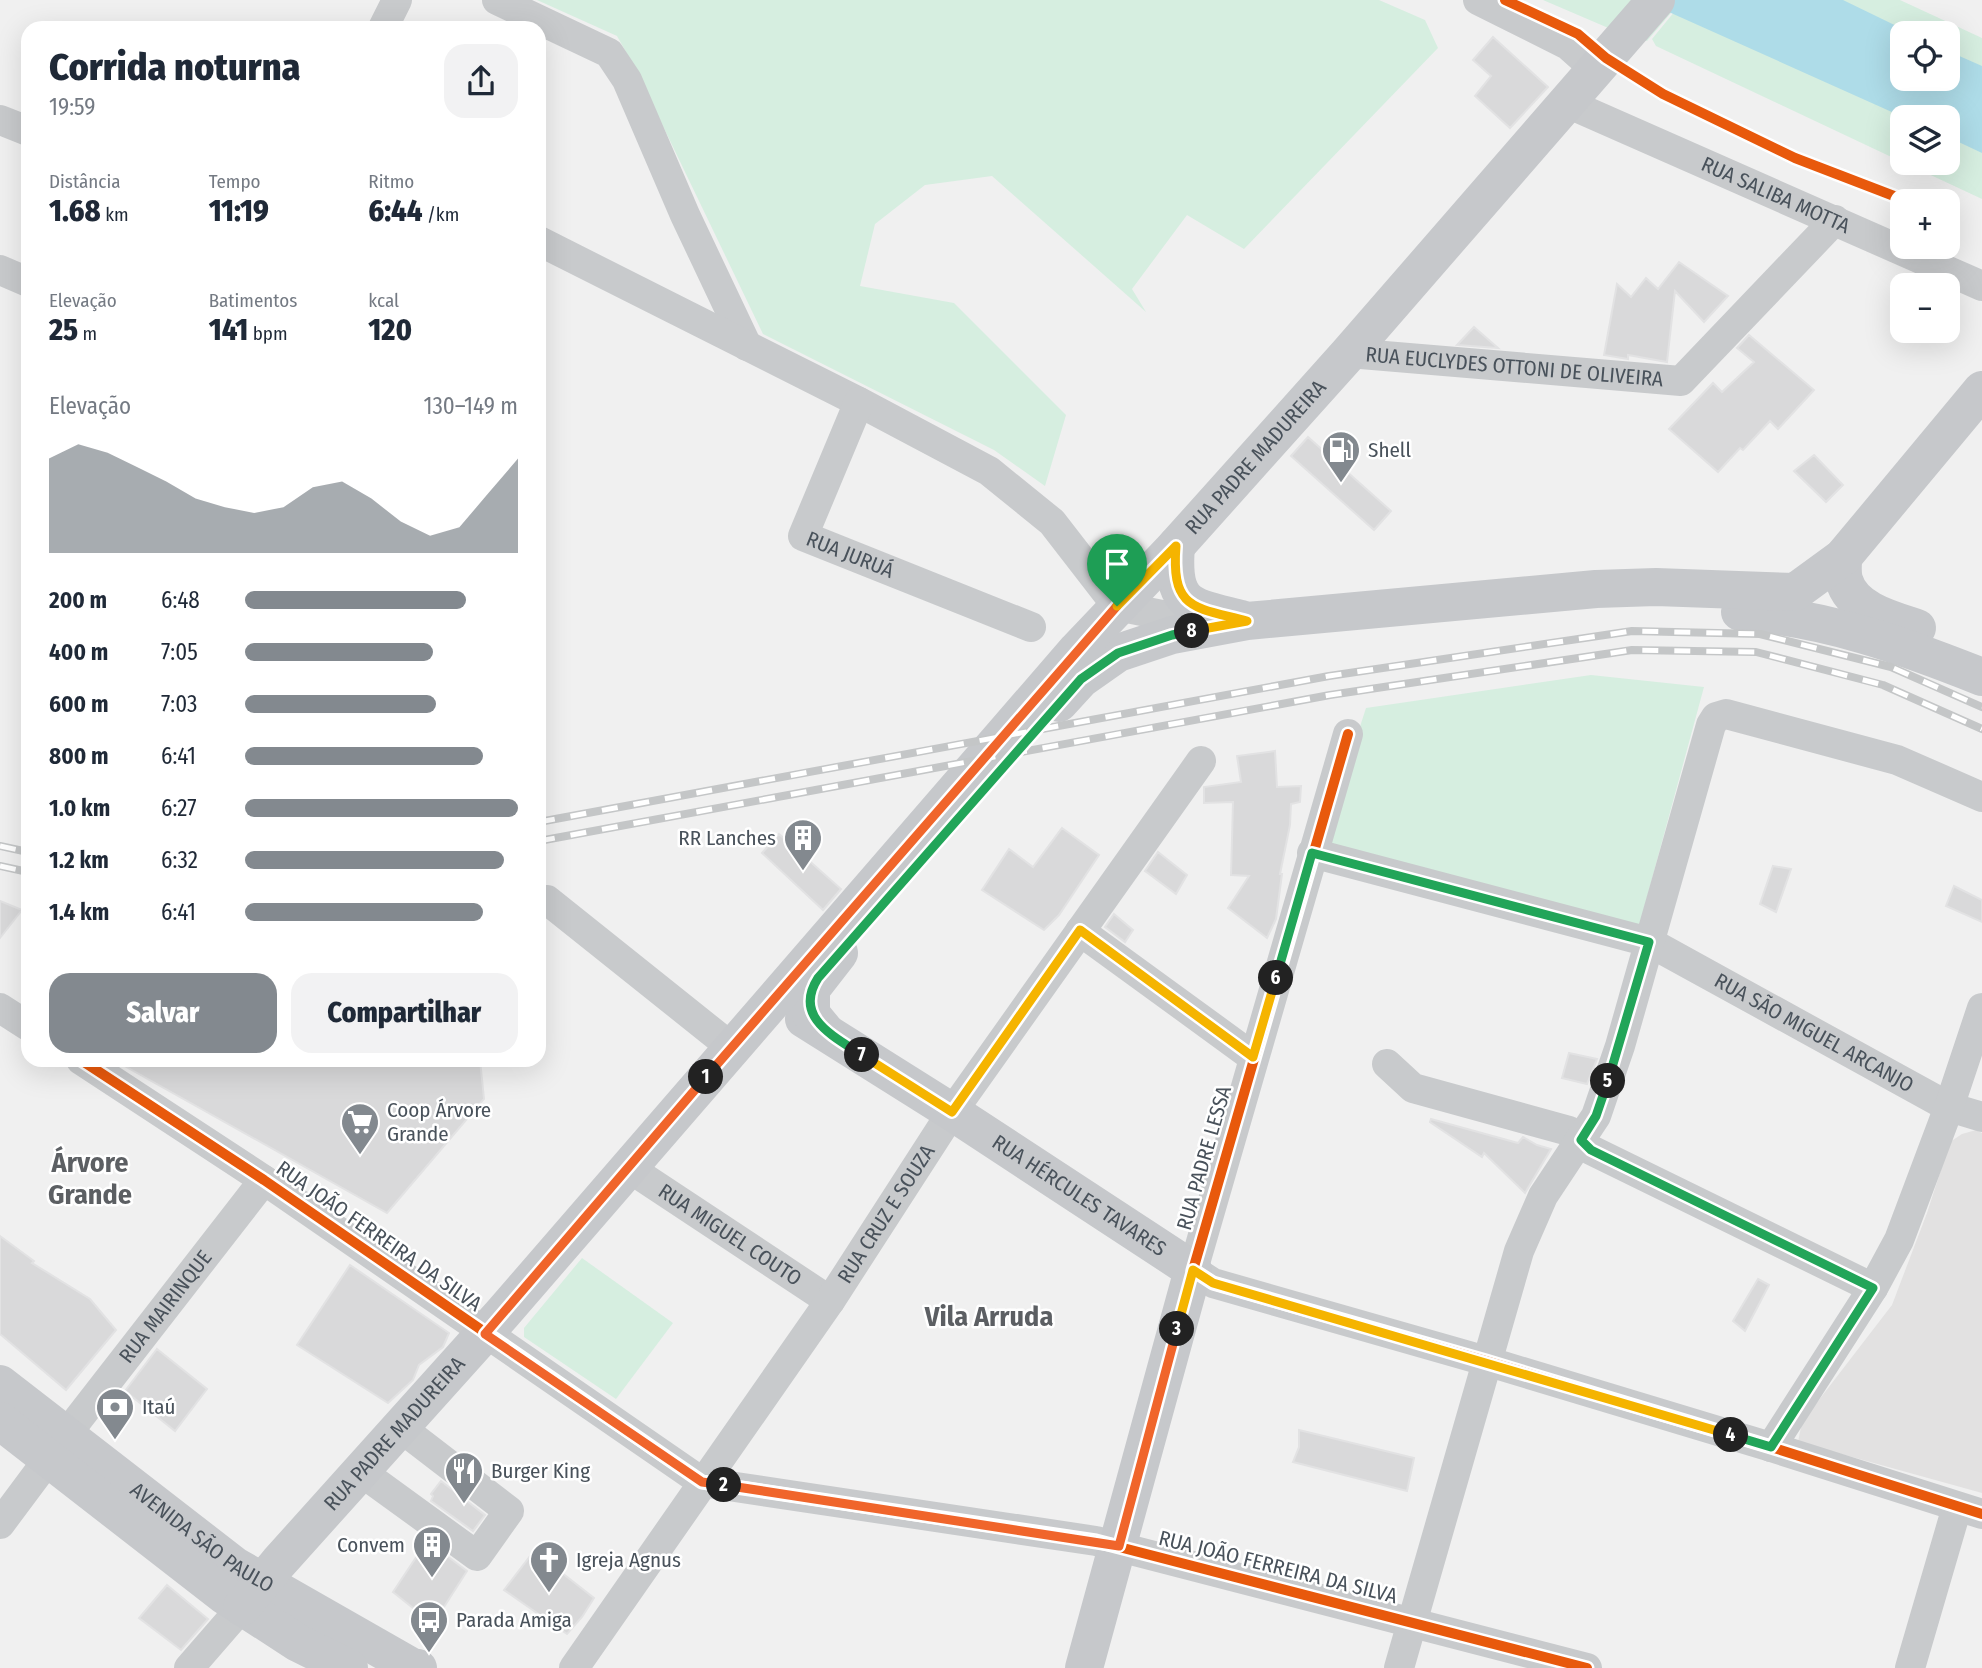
<!DOCTYPE html>
<html lang="pt">
<head>
<meta charset="utf-8">
<style>
  body { margin:0; font-family:"Fira Sans Condensed",sans-serif; background:#f2f2f3; color:#1f2937; height:100vh; display:flex; flex-direction:column; font-size:26px; white-space:nowrap }
  * { box-sizing:border-box; margin:0 }
  p { font-size:23px; color:#747a83 }
  .icon { flex:none; width:38px; height:38px; fill:none; stroke:currentColor; stroke-width:2; stroke-linecap:round; stroke-linejoin:round }
  .map { position:relative; flex:1; overflow:hidden }
  .panel { position:absolute; left:21px; top:21px; width:525px; height:1046px; display:flex; flex-direction:column; background:#fff; border-radius:21px; box-shadow:0 7px 28px #0002 }
  .panel>* { flex:none }
  .buttons { position:absolute; left:1890px; top:21px; display:grid; gap:14px }
  .buttons a { display:grid; place-items:center; width:70px; height:70px; border-radius:14px; background:#fff; box-shadow:0 7px 28px #0002; font-size:35px }
  .pin { position:absolute; display:grid; place-items:center; width:60px; height:60px; color:#fff; margin:-72px -30px; border-radius:50% 50% 50% 0; rotate:-45deg; box-shadow:0 0 7px #0007 }
  .pin .icon { rotate:45deg }
  .km { position:absolute; width:35px; height:35px; margin:-18px; border-radius:50%; background:#222; color:#fff; font-size:19px; line-height:35px; text-align:center }
  .round { display:grid; place-items:center; flex:none; width:74px; height:74px; border-radius:21px; background:#f2f2f3 }
  .overview { display:flex; align-items:center; justify-content:space-between; height:119px; padding:0 28px }
  h1 { font-size:38px; font-weight:800; line-height:52px }
  .stats { display:grid; grid-template-columns:repeat(3,1fr); gap:10px; height:119px; padding:7px 28px }
  .stats div { display:grid; align-content:center }
  .stats b { font-size:30px; font-weight:800 }
  .stats small { font-size:19px; font-weight:400 }
  .stats p { font-size:19px }
  .chart { height:196px; padding:14px 28px }
  .chart p { display:flex; justify-content:space-between }
  .chart svg { width:100%; height:126px; margin-top:7px; fill:#83898f; opacity:.7 }
  .primary-button { display:flex; gap:14px; margin-top:auto; padding:14px 28px }
  .primary-button a { flex:1; height:80px; border-radius:21px; background:#83898f; color:#fff; font-size:28px; font-weight:800; line-height:80px; text-align:center }
  .primary-button a+a { background:#f2f2f3; color:#1f2937 }
  ul { padding:0 28px; list-style:none; font-size:23px }
  li { display:grid; grid-template-columns:112px 84px 1fr; align-items:center; height:52px }
  li i { height:18px; border-radius:9px; background:#83898f }
  .map>svg:first-child { display:block }
  .education { fill:#e2e1e1 }
  .green { fill:#d6eee0; fill-rule:evenodd }
  .water { fill:#aedce8 }
  .building { fill:#d9d9da; stroke:#e2e2e3; stroke-width:2 }
  .lines { fill:none; stroke-linecap:round; stroke-linejoin:round }
  .minor { stroke:#c8cacc; stroke-width:30 }
  .major { stroke:#c6c8cb; stroke-width:38 }
  .rail-casing { stroke:#c4c6c7; stroke-width:8 }
  .rail { stroke:#fff; stroke-width:5; stroke-dasharray:16; stroke-linecap:butt }
  .cycleway-casing { stroke:#fff; stroke-width:15 }
  .cycleway { stroke:#e8590c; stroke-width:10 }
  .split-1-casing { stroke:#fff; stroke-width:14 }
  .split-2-casing { stroke:#fff; stroke-width:14 }
  .split-3-casing { stroke:#fff; stroke-width:14 }
  .split-4-casing { stroke:#fff; stroke-width:14 }
  .split-5-casing { stroke:#fff; stroke-width:14 }
  .split-6-casing { stroke:#fff; stroke-width:14 }
  .split-7-casing { stroke:#fff; stroke-width:14 }
  .split-8-casing { stroke:#fff; stroke-width:14 }
  .split-9-casing { stroke:#fff; stroke-width:14 }
  .split-1 { stroke:#f0652b; stroke-width:9 }
  .split-2 { stroke:#f0652b; stroke-width:9 }
  .split-3 { stroke:#f0652b; stroke-width:9 }
  .split-4 { stroke:#f5b400; stroke-width:9 }
  .split-5 { stroke:#22a559; stroke-width:9 }
  .split-6 { stroke:#22a559; stroke-width:9 }
  .split-7 { stroke:#f5b400; stroke-width:9 }
  .split-8 { stroke:#22a559; stroke-width:9 }
  .split-9 { stroke:#f5b400; stroke-width:9 }
  .labels { text-anchor:middle; dominant-baseline:central; stroke-width:5; stroke-linejoin:round; paint-order:stroke }
  .street-label { font-size:21px; fill:#49525b; stroke:#fff }
  .poi-label { font-size:21px; fill:#49525b; stroke:#fff; text-anchor:start }
  .district-label { font-size:28px; font-weight:bold; fill:#5c5f63; stroke:#fff }
</style>
</head>
<body>
<div class="map">
<svg width="1982" height="1668" viewBox="0 0 1982 1668">
  <rect width="100%" height="100%" fill="#f0f0f0"/>
  <path class="education" d="M1976 1130 1982 1133V1493L1798 1442 1802 1422 1892 1305 1927 1213 1950 1142 1962 1134Z"/>
  <path class="green" d="M537 0H1379L1425 20 1438 48 1244 249 1187 215 1132 289 1146 312 992 176 925 185 875 224 860 286 954 303 1066 415 1045 486 994 450 763 334 635 68 617 36Z
    M1543 0H1682L1647 41 1613 30Z
    M1684 0H1900L1982 38V199L1905 163H1948V117H1902V162L1656 46 1652 39ZM1902 33H1948V79H1902Z
    M1591 675 1704 687 1637 934 1325 846 1346 770 1366 708Z
    M582 1258 673 1323 616 1399 524 1337V1328Z"/>
  <path class="water" d="M1642 0H1843L1911 33H1902V79H1948V51L1982 66V153L1948 137V117H1903Z"/>
  <path class="building" d="M1493 37 1548 87 1510 128 1475 96 1491 76 1473 60Z
    M1679 262 1728 296 1704 322 1675 291 1667 362 1628 355V359L1604 355 1617 284 1631 297 1646 278 1658 289Z
    M1474 327 1498 348 1457 345Z
    M1749 335 1814 390 1778 429 1770 421 1743 450 1740 448 1718 472 1669 429 1713 383 1722 392 1754 362 1737 348Z
    M1308 437 1391 511 1374 530 1291 456Z
    M1814 455 1843 485 1826 502 1794 471Z
    M1275 751 1277 787 1301 786 1300 802 1291 804 1290 825 1280 874H1282L1276 919 1267 938 1228 908 1249 876 1231 875 1233 802 1204 803V787L1241 782 1237 756Z
    M1062 828 1099 855 1059 915 1044 930 982 890 1009 849 1033 867Z
    M779 834 841 889 823 910 762 853Z
    M1158 852 1187 875 1176 894 1145 871Z
    M1773 866 1791 869 1776 912 1760 904Z
    M1954 886 1982 900V922L1946 906Z
    M0 901 22 910 0 938Z
    M1114 914 1133 930 1125 942 1105 927Z
    M1569 1053 1597 1059 1587 1084 1562 1078Z
    M114 1060H480L484 1099 387 1213Z
    M1431 1119 1518 1143 1523 1137 1537 1145 1551 1149 1525 1193 1484 1153 1482 1157 1430 1122Z
    M0 1236 34 1261 32 1263 90 1299 116 1330 66 1390 0 1334Z
    M350 1265 449 1333 443 1347 419 1365 413 1380 388 1403 297 1345Z
    M1758 1279 1769 1285 1745 1331 1733 1321Z
    M157 1349 207 1389 175 1431 125 1391Z
    M1299 1430 1414 1458 1407 1491 1293 1462 1299 1447Z
    M441 1481 485 1515 473 1531 431 1501 433 1496 431 1494Z
    M427 1541 467 1571 433 1624 393 1592Z
    M534 1551 594 1598 582 1617 567 1634 504 1590Z
    M167 1585 208 1619 181 1650 139 1618Z"/>
  <g class="lines">
    <g class="minor">
      <path d="M497 0 609 53 627 80 685 215 747 346"/>
      <path d="M1478 0 1568 45 1596 70"/>
      <path d="M383 28 397 0"/>
      <path id="s1" d="M1567 103 1982 286"/>
      <path d="M0 120 28 131"/>
      <path d="M539 241 859 402 989 471 1052 522 1117 606 1167 616 1209 618"/>
      <path d="M0 270 28 282"/>
      <path id="s2" d="M1349 353 1681 381 1835 220"/>
      <path id="s3" d="M859 402 803 536 1031 627"/>
      <path d="M1348 734 1193 1270 1213 1283 1486 1361 1771 1447 1982 1514"/>
      <path id="s4" d="M1312 853 1649 942 1949 1107 1982 1117"/>
      <path d="M547 900 731 1047"/>
      <path d="M1080 931 1253 1057"/>
      <path d="M0 1008 28 1026"/>
      <path d="M81 1060 264 1180 702 1482 1096 1541 1587 1668"/>
      <path d="M1387 1064 1413 1088 1569 1131 1591 1150 1873 1288"/>
      <path id="s5" d="M629 1168 830 1301"/>
      <path d="M1771 1447 1873 1288 1899 1240 1949 1107 1982 1008"/>
      <path d="M360 1471 477 1556 509 1511 401 1428"/>
      <path id="s6" d="M0 1524 79 1418 264 1180"/>
      <path d="M189 1668 242 1607"/>
      <path id="s7" d="M574 1668 830 1301 952 1112 1201 761"/>
      <path d="M1399 1668 1519 1251 1543 1196 1596 1116 1620 1046 1711 725 1716 717 1726 714 1897 760 1982 797"/>
      <path d="M1910 1668 1957 1507"/>
    </g>
    <g class="major">
      <path d="M1176 546C1171 607 1190 606 1241 619"/>
      <path d="M1843 557C1843 565 1842 573 1844 580 1852 610 1892 620 1917 628"/>
      <path d="M1740 612C1824 617 1904 646 1982 677"/>
      <path d="M1059 703 1081 679 1118 653 1172 635 1247 621 1596 589 1656 587 1795 592 1843 557 1982 390"/>
      <path id="s8" d="M804 1019 952 1112 1193 1270 1084 1668"/>
      <path d="M825 1031 811 1014V989L839 953"/>
      <path id="s9" d="M0 1384 235 1566 412 1667 418 1668"/>
      <path d="M0 1421 224 1595 298 1643 349 1668"/>
      <path id="s10" d="M242 1607 279 1562 502 1314 1077 650 1176 546 1349 353 1656 0"/>
    </g>
    <defs>
      <path id="rail" d="M539 822 1329 676 1632 631 1760 634 1891 667 1982 707
        M539 841 1330 695 1632 650 1756 652 1883 685 1982 729
        M0 846 28 852
        M0 866 28 872"/>
    </defs>
    <use href="#rail" class="rail-casing"/>
    <use href="#rail" class="rail"/>
    <defs>
      <path id="cycleway" d="M1505 0 1578 34 1606 58 1663 94 1795 158 1907 201
        M1348 734 1193 1270 1213 1283 1486 1361 1771 1447 1982 1514
        M81 1060 264 1180 702 1482 1096 1541 1587 1668"/>
    </defs>
    <use href="#cycleway" class="cycleway-casing"/>
    <use href="#cycleway" class="cycleway"/>
  </g>
  <g class="lines">
    <defs>
      <path id="split-1" d="M706 1077 1117 606"/>
      <path id="split-2" d="M706 1077 485 1334 702 1482 724 1485"/>
      <path id="split-3" d="M724 1485 1119 1546 1177 1329"/>
      <path id="split-4" d="M1177 1329 1193 1270 1213 1283 1731 1435"/>
      <path id="split-5" d="M1608 1081 1596 1116 1581 1140 1591 1150 1873 1288 1771 1447 1731 1435"/>
      <path id="split-6" d="M1276 978 1312 853 1649 942 1608 1081"/>
      <path id="split-7" d="M862 1055 952 1112 1080 930 1253 1057 1276 978"/>
      <path id="split-8" d="M862 1055C833 1036 793 1017 818 978L1081 679 1118 653 1172 635 1192 631"/>
      <path id="split-9" d="M1117 606 1176 546C1171 610 1194 607 1247 621L1192 631"/>
    </defs>
    <use href="#split-1" class="split-1-casing"/>
    <use href="#split-2" class="split-2-casing"/>
    <use href="#split-3" class="split-3-casing"/>
    <use href="#split-4" class="split-4-casing"/>
    <use href="#split-5" class="split-5-casing"/>
    <use href="#split-6" class="split-6-casing"/>
    <use href="#split-7" class="split-7-casing"/>
    <use href="#split-8" class="split-8-casing"/>
    <use href="#split-9" class="split-9-casing"/>
    <use href="#split-1" class="split-1"/>
    <use href="#split-2" class="split-2"/>
    <use href="#split-3" class="split-3"/>
    <use href="#split-4" class="split-4"/>
    <use href="#split-5" class="split-5"/>
    <use href="#split-6" class="split-6"/>
    <use href="#split-7" class="split-7"/>
    <use href="#split-8" class="split-8"/>
    <use href="#split-9" class="split-9"/>
  </g>
  <defs>
    <symbol id="fuel-pin" viewBox="-11 -11 22 30"><path d="M0 17L-7.5 6A9.5 9.5 0 1 1 7.5 6Z" fill="#83898f" stroke="#fff"/><path d="M-5.5-6h7V0h2V4h1.3V-2.5L3-4.5l.8-.8L6-3V5H2.5V1h-1V6h-7ZM-4.2-4.7v3.2H.2V-4.7Z" fill="#fff"/></symbol>
    <symbol id="building-pin" viewBox="-11 -11 22 30"><path d="M0 17L-7.5 6A9.5 9.5 0 1 1 7.5 6Z" fill="#83898f" stroke="#fff"/><path d="M-4-6H4V6H1V3H-1V6H-4ZM-2.5-4.3h1.7v1.8h-1.7ZM.8-4.3h1.7v1.8H.8ZM-2.5-1h1.7V.8h-1.7ZM.8-1h1.7V.8H.8Z" fill="#fff"/></symbol>
    <symbol id="supermarket-pin" viewBox="-11 -11 22 30"><path d="M0 17L-7.5 6A9.5 9.5 0 1 1 7.5 6Z" fill="#83898f" stroke="#fff"/><path d="M-6-5.5h2.5l.6 2H6L4.5 2H-2.5L-4.4-4H-6ZM-1.5 3.2a1.3 1.3 0 1 0 .1 0ZM3 3.2a1.3 1.3 0 1 0 .1 0Z" fill="#fff"/></symbol>
    <symbol id="bank-pin" viewBox="-11 -11 22 30"><path d="M0 17L-7.5 6A9.5 9.5 0 1 1 7.5 6Z" fill="#83898f" stroke="#fff"/><path d="M-6-4H6V4H-6ZM0-2.3a2.3 2.3 0 1 0 0 4.6a2.3 2.3 0 1 0 0-4.6Z" fill="#fff"/></symbol>
    <symbol id="restaurant-pin" viewBox="-11 -11 22 30"><path d="M0 17L-7.5 6A9.5 9.5 0 1 1 7.5 6Z" fill="#83898f" stroke="#fff"/><path d="M-5-6h1v4h1v-4h1v4h1v-4h1v5L-1.5 .5V6h-2V.5L-5-1ZM5-6V6H3V1.5H1.5Q1.5-4 5-6Z" fill="#fff"/></symbol>
    <symbol id="church-pin" viewBox="-11 -11 22 30"><path d="M0 17L-7.5 6A9.5 9.5 0 1 1 7.5 6Z" fill="#83898f" stroke="#fff"/><path d="M-1.2-6h2.4v3.5h3.3v2.4h-3.3V6h-2.4V-.1h-3.3v-2.4h3.3Z" fill="#fff"/></symbol>
    <symbol id="bus-pin" viewBox="-11 -11 22 30"><path d="M0 17L-7.5 6A9.5 9.5 0 1 1 7.5 6Z" fill="#83898f" stroke="#fff"/><path d="M-5-6H5V4H4V6H2V4H-2V6H-4V4H-5ZM-3.5-4V0h7V-4ZM-3.5 1.2v1.5H-2V1.2ZM2 1.2v1.5H3.5V1.2Z" fill="#fff"/></symbol>
  </defs>
  <g fill-rule="evenodd">
    <use href="#fuel-pin" x="1319" y="428" width="44" height="60"/>
    <use href="#building-pin" x="781" y="816" width="44" height="60"/>
    <use href="#supermarket-pin" x="338" y="1100" width="44" height="60"/>
    <use href="#bank-pin" x="93" y="1385" width="44" height="60"/>
    <use href="#restaurant-pin" x="442" y="1449" width="44" height="60"/>
    <use href="#building-pin" x="410" y="1523" width="44" height="60"/>
    <use href="#church-pin" x="527" y="1538" width="44" height="60"/>
    <use href="#bus-pin" x="407" y="1598" width="44" height="60"/>
  </g>
  <g class="labels">
    <g class="street-label">
      <text stroke="none"><textPath href="#s1" startOffset="228">RUA SALIBA MOTTA</textPath></text>
      <text stroke="none"><textPath href="#s2" startOffset="166">RUA EUCLYDES OTTONI DE OLIVEIRA</textPath></text>
      <text stroke="none"><textPath href="#s10" startOffset="1533">RUA PADRE MADUREIRA</textPath></text>
      <text stroke="none"><textPath href="#s3" startOffset="196">RUA JURUÁ</textPath></text>
      <text stroke="none"><textPath href="#s4" startOffset="537">RUA SÃO MIGUEL ARCANJO</textPath></text>
      <text transform="translate(1204 1158) rotate(-74)">RUA PADRE LESSA</text>
      <text stroke="none"><textPath href="#s8" startOffset="327">RUA HÉRCULES TAVARES</textPath></text>
      <text stroke="none"><textPath href="#s7" startOffset="551">RUA CRUZ E SOUZA</textPath></text>
      <text stroke="none"><textPath href="#s5" startOffset="121">RUA MIGUEL COUTO</textPath></text>
      <text transform="translate(379 1236) rotate(35)">RUA JOÃO FERREIRA DA SILVA</text>
      <text stroke="none"><textPath href="#s6" startOffset="273">RUA MAIRINQUE</textPath></text>
      <text stroke="none"><textPath href="#s10" startOffset="231">RUA PADRE MADUREIRA</textPath></text>
      <text stroke="none"><textPath href="#s9" startOffset="254">AVENIDA SÃO PAULO</textPath></text>
      <text transform="translate(1278 1567) rotate(14)">RUA JOÃO FERREIRA DA SILVA</text>
    </g>
    <g class="poi-label">
      <text x="1368" y="450">Shell</text>
      <text x="776" y="838" text-anchor="end">RR Lanches</text>
      <text x="387" y="1110">Coop Árvore<tspan x="387" dy="24">Grande</tspan></text>
      <text x="142" y="1407">Itaú</text>
      <text x="491" y="1471">Burger King</text>
      <text x="405" y="1545" text-anchor="end">Convem</text>
      <text x="576" y="1560">Igreja Agnus</text>
      <text x="456" y="1620">Parada Amiga</text>
    </g>
    <g class="district-label">
      <text x="90" y="1162">Árvore<tspan x="90" dy="32">Grande</tspan></text>
      <text x="989" y="1316">Vila Arruda</text>
    </g>
  </g>
</svg>
<div class="buttons">
<a><svg class="icon" aria-label="locate" viewBox="0 0 24 24"><circle cx="12" cy="12" r="6"/><path d="M12 2v4M12 18v4M2 12h4M18 12h4"/></svg></a>
<a><svg class="icon" aria-label="layers" viewBox="0 0 24 24"><path d="M12 4l9 5-9 5-9-5zM3 14l9 5 9-5"/></svg></a>
<a>+</a>
<a>−</a>
</div>
<div class="pin" style="left:1117px;top:606px;background:#1e9e55"><svg class="icon" aria-label="arrive" viewBox="0 0 24 24"><path d="M6 21V4h12l-3 4 3 4H6"/></svg></div>
<b class="km" style="left:706px;top:1077px">1</b>
<b class="km" style="left:724px;top:1485px">2</b>
<b class="km" style="left:1177px;top:1329px">3</b>
<b class="km" style="left:1731px;top:1435px">4</b>
<b class="km" style="left:1608px;top:1081px">5</b>
<b class="km" style="left:1276px;top:978px">6</b>
<b class="km" style="left:862px;top:1055px">7</b>
<b class="km" style="left:1192px;top:631px">8</b>
<section class="panel">
<div class="overview"><div><h1>Corrida noturna</h1><p>19:59</p></div><a class="round"><svg class="icon" aria-label="share" viewBox="0 0 24 24"><path d="M12 15V3M7 8l5-5 5 5M5 13v7h14v-7"/></svg></a></div>
<div class="stats">
<div><p>Distância</p><b>1.68<small> km</small></b></div>
<div><p>Tempo</p><b>11:19</b></div>
<div><p>Ritmo</p><b>6:44<small> /km</small></b></div>
</div>
<div class="stats">
<div><p>Elevação</p><b>25<small> m</small></b></div>
<div><p>Batimentos</p><b>141<small> bpm</small></b></div>
<div><p>kcal</p><b>120</b></div>
</div>
<div class="chart"><p><span>Elevação</span>130–149 m</p>
<svg viewBox="0 0 160 44" preserveAspectRatio="none"><path d="M0 44V11L10 6L20 9L30 14L40 19L50 25L60 28L70 30L80 28L90 21L100 19L110 25L120 33L130 38L140 35L150 23L160 11V44z"/></svg>
</div>
<ul>
<li><b>200 m</b>6:48<i style="width:81%"></i></li>
<li><b>400 m</b>7:05<i style="width:69%"></i></li>
<li><b>600 m</b>7:03<i style="width:70%"></i></li>
<li><b>800 m</b>6:41<i style="width:87%"></i></li>
<li><b>1.0 km</b>6:27<i style="width:100%"></i></li>
<li><b>1.2 km</b>6:32<i style="width:95%"></i></li>
<li><b>1.4 km</b>6:41<i style="width:87%"></i></li>
</ul>
<div class="primary-button"><a>Salvar</a><a>Compartilhar</a></div>
</section>
</div>
</body>
</html>
